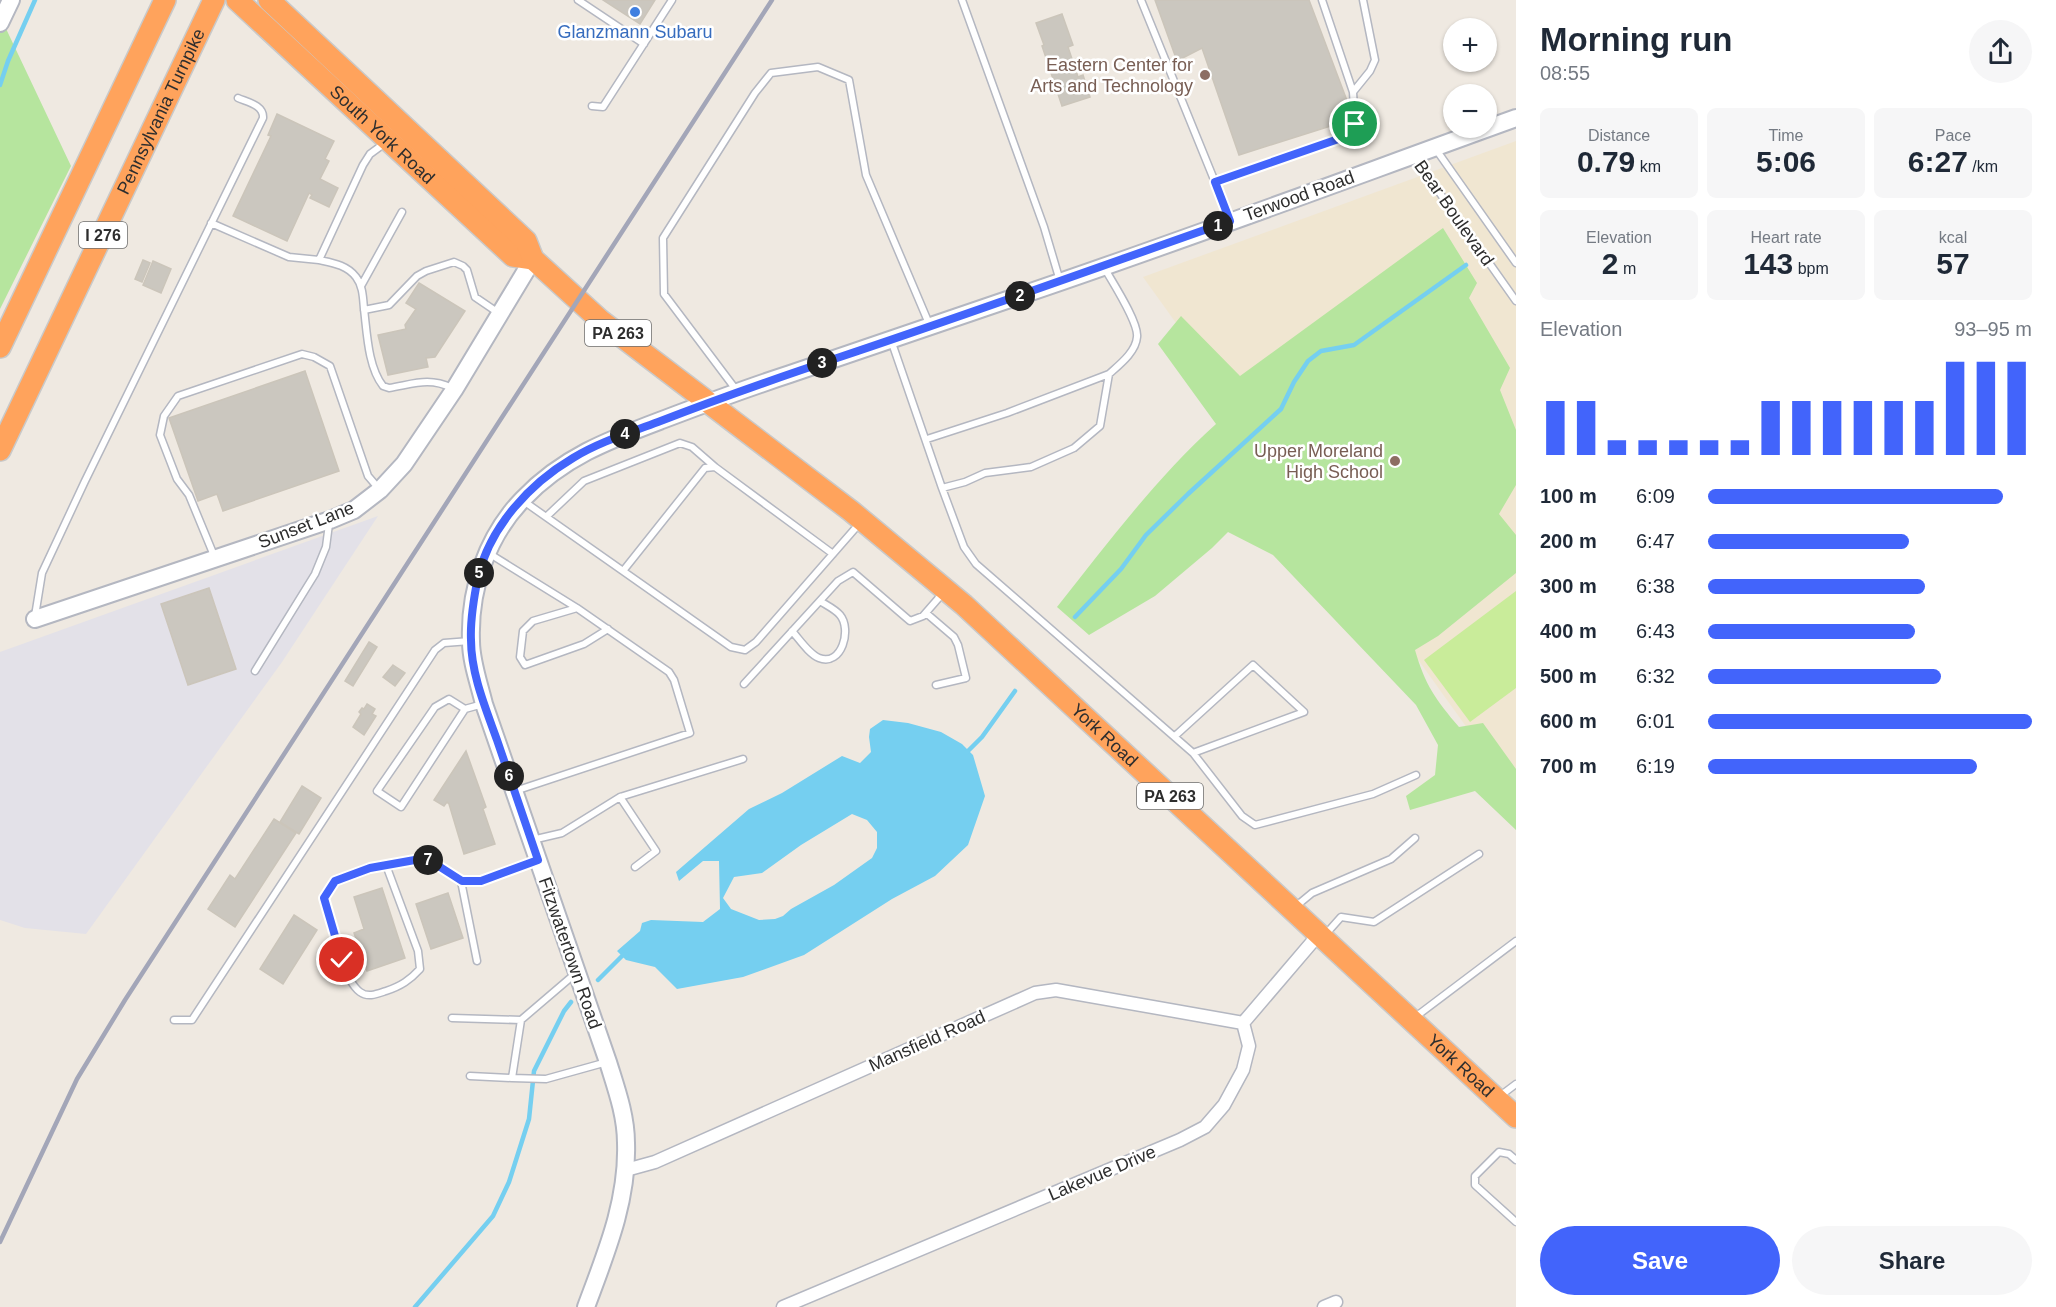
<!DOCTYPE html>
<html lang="en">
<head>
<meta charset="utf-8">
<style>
  body { margin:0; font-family:Helvetica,sans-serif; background:#f6f6f7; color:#1f2937; height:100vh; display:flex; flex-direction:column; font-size:22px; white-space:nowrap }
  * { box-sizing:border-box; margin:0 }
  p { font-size:20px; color:#747a83 }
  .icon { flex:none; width:33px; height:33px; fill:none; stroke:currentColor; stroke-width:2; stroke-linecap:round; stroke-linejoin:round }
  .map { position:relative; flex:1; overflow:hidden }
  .drawer { display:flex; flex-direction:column; background:#fff; width:540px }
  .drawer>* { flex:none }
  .tools { position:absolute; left:1443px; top:18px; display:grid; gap:12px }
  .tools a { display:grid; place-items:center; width:54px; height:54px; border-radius:50%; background:#fff; box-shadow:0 2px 4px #0004; font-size:30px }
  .pin { position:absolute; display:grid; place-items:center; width:51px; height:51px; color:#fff; margin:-26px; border:3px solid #fff; border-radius:50%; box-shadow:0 2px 6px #0007 }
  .km { position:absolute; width:30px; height:30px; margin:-15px; border-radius:50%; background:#222; color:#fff; font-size:16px; line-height:30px; text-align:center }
  .round { display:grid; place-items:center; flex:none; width:63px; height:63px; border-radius:32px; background:#f6f6f7 }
  .summary { display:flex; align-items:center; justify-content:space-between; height:102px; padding:0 24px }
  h1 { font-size:33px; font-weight:700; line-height:45px }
  .figures { display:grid; grid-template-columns:repeat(3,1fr); gap:9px; height:102px; padding:6px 24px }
  .figures div { display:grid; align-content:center; border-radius:9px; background:#f6f6f7; text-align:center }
  .figures b { font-size:30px; font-weight:700 }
  .figures small { font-size:16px; font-weight:400 }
  .figures p { font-size:16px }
  .chart { height:168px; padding:12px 24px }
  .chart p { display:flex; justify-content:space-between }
  .chart svg { width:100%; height:108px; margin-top:6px; stroke:#4264fb; stroke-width:6 }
  .button { display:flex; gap:12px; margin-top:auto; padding:12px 24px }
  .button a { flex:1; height:69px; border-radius:36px; background:#4264fb; color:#fff; font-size:24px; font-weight:700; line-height:69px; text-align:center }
  .button a+a { background:#f6f6f7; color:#1f2937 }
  ul { padding:0 24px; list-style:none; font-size:20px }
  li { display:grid; grid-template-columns:96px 72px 1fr; align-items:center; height:45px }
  li i { height:15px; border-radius:8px; background:#4264fb }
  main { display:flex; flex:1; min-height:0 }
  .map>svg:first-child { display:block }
  .industrial { fill:#e3e1e8 }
  .education { fill:#f0e6d1 }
  .green { fill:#b6e59e }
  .pitch { fill:#c9ec9a }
  .water { fill:#75cff0; fill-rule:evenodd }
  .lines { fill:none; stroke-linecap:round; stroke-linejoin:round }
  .stream { stroke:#75cff0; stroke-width:4.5 }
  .building { fill:#cbc7bf; stroke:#cbc5ba; stroke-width:1.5 }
  .lane-casing { stroke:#b4b7c1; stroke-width:9 }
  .street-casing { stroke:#b4b7c1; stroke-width:15 }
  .secondary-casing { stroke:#b4b7c1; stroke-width:20 }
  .highway-casing { stroke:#c9c9c9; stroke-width:24 }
  .lane { stroke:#fff; stroke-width:6 }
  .street { stroke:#fff; stroke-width:12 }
  .secondary { stroke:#fff; stroke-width:16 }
  .highway { stroke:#ffa35c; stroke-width:21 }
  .rail { stroke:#a3a6b8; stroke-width:4.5 }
  .route-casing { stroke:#fff; stroke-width:12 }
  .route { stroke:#4264fb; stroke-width:8 }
  .shop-dot { fill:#3f7fe0; stroke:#fff; stroke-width:2 }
  .education-dot { fill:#8d6e63; stroke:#fff; stroke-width:2 }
  .labels { text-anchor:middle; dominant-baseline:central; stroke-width:5; stroke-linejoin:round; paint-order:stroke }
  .shield { fill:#fff; stroke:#6d6d6d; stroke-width:1.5 }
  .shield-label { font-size:16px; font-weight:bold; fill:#2e2e2e }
  .shop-label { font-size:18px; fill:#366cbe; stroke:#fff }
  .education-label { font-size:18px; fill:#785e54; stroke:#fff; text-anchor:end }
  .street-label { font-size:18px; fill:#2e2e2e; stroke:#fff }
</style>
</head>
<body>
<main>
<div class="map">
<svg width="1516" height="1307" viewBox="0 0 1516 1307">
  <rect width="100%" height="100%" fill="#efe9e1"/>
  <path class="industrial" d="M378 516 282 662 86 934 25 928 0 920V652Z"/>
  <path class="education" d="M1516 141V794L1465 725 1143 277Z"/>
  <path class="green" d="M0 16 71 166 0 309Z
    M1443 228 1477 283 1469 298 1510 368 1500 390 1516 430V485L1499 514 1516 535V573L1438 636 1415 650C1425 685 1436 700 1459 727L1483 723 1516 769V830L1475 791 1410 810 1406 796 1435 775 1438 745 1416 705 1273 555 1228 532 1212 548 1155 596 1089 635 1057 607C1107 544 1156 478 1216 424L1158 344 1181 316 1240 376Z"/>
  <path class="pitch" d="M1516 591V688L1470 722 1424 660Z"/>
  <path class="water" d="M883 720 908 723 941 732 962 744 973 755 985 796 968 845 935 876 892 899 804 955 743 977 677 989 655 967 626 960 617 951 640 931 642 923 651 920 703 922 720 909 719 861H703L679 881 676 872 749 809 782 793 842 756 860 763 871 752 869 737 870 729ZM852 814 867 820 877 832V848L872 858 834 885 791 909 783 916 775 919 759 920 731 909 723 898 734 877 762 873 801 845Z"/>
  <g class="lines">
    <path class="stream" d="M0 85 8 61 35 0
      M1075 617 1121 569 1146 535 1188 494 1281 409 1294 382 1308 361 1321 351 1354 345 1466 265
      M967 752 982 737 1015 691
      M598 980 623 955H627
      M415 1307 493 1216 509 1182 529 1119 534 1071 564 1011 571 1002"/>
  </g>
  <path class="building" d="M603 0H655L640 24Z
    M1155 0H1309L1349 106 1335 114 1340 123 1239 155 1202 48 1177 61Z
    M1062 14 1073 45 1068 47 1078 77 1083 75 1090 97 1062 106 1042 46 1044 45 1036 23Z
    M277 114 334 141 325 159 329 161 320 179 338 188 329 207 310 198 312 195 309 193 287 241 233 216 271 136 268 135Z
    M143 260 150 263 142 282 135 279Z
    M153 261 171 269 161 293 143 285Z
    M419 283 465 311 435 357 426 358 428 367 388 375 378 335 406 329 405 325 416 309 406 303Z
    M305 371 339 471 223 511 217 494 198 501 169 418Z
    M209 588 236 669 188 685 161 604Z
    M369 642 377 647 353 686 345 681Z
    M393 665 405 673 395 686 383 677Z
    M367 704 375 709 372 714 376 716 364 735 353 727 361 714 359 712 362 708 364 709Z
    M466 751 486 807 483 809 495 844 464 854 449 804 447 802 444 806 434 800Z
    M302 786 321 798 299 834 280 822Z
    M274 819 296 833 235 927 208 909 230 875 235 879Z
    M382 888 405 958 367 971 354 933 364 929 354 897Z
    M448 893 463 938 431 949 416 904Z
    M294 915 317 930 283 984 260 969Z"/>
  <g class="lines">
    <defs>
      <path id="lane" d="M578 0 644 44
        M962 0 1044 227 1060 281
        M1141 0 1215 182
        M1322 0 1353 92
        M592 106 603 107 672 0
        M1435 148 1516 263
        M1415 158 1516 301
        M1230 221 1215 182 1347 136 1355 124 1353 92 1370 71 1375 60 1363 0
        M211 223 289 257 319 260 363 165 370 154 385 143
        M319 260C333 263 347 265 356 277 363 286 363 298 364 309 367 333 368 367 383 386L389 388C414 384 429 377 452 388
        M361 286 402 212
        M364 310 389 305 417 276 426 271 454 262 463 266 467 270 475 297 500 314
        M891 340 942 488 964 547 976 564 1193 753 1304 712 1253 665 1175 736
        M737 391 664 294 663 238 755 93 771 73 818 67 849 80 866 175 930 326
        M927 439 1007 413 1109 374C1119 365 1136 352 1137 337 1139 323 1113 283 1105 269
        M942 488 965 482 985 473 1031 467 1074 448 1100 426 1109 374
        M522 500 731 647 745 650 756 642 859 524
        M546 517 584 481 680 443 692 447 715 467
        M490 554 577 608 669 672 674 680 690 733 515 791
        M215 558 189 495 177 479 160 435 164 416 178 396 302 354 314 357 330 366 368 476 380 490
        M623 571 705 468 715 467 833 554
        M577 608 533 621 523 631 520 657 525 665 584 644 608 629
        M926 613 954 637 958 645 966 678 936 685
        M35 616 42 573 85 481 263 118C264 105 247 102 238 98
        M792 631C800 640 809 654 819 658 842 667 852 629 840 615 835 609 826 605 820 601
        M255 671 315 574 326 547 329 524
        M744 684 838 581 853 572 910 621 923 616 943 593
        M465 709 449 699 435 707 377 791 401 807 465 709 483 704
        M1193 753 1242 816 1255 825 1373 794 1416 775
        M620 797 656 851 635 867
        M532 840 562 833 620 797 743 759
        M386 865 418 951 420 969C410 980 401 986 386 991 377 994 368 998 360 992 342 979 330 920 324 898L335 881 370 868 426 858 462 881H481L538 861
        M461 881 477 961
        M1295 907 1312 893 1391 859 1415 838
        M1325 935 1341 917 1374 922 1479 854
        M452 1018 521 1020
        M1414 1018 1516 941
        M174 1020H192L435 650 444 643 470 641
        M470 1076 512 1078 521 1020 576 973
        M512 1078 546 1079 607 1062
        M1500 1096 1516 1084
        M1516 1160 1509 1154 1499 1152 1475 1176V1185L1516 1222"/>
      <path id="street" d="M626 1170 655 1162 1035 993 1056 990 1243 1023
        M783 1307 1180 1140 1205 1127 1224 1105 1243 1070 1249 1046 1243 1023 1319 934
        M1324 1307 1336 1302"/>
      <path id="secondary" d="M0 23 11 0
        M35 619 330 520 354 510 380 490 404 464 454 390 533 259
        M586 1307C606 1253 628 1201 626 1143 626 1115 616 1088 608 1062L484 704C479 683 471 662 471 641 469 589 487 536 523 499 563 457 609 440 662 420 704 404 747 388 790 374 863 349 937 324 1010 299 1180 242 1347 179 1516 118"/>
      <g id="highway">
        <path id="s1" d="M237 0 513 256 533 259"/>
        <path id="s2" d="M269 0 526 241 533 259 600 320 851 511 964 605 1516 1117"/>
        <path d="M0 347 165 0"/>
        <path id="s3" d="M0 450 214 0"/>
      </g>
    </defs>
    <use href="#lane" class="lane-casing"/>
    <use href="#street" class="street-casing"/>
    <use href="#secondary" class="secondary-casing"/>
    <use href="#highway" class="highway-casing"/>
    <use href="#lane" class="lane"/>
    <use href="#street" class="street"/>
    <use href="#secondary" class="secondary"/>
    <use href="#highway" class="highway"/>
    <path class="rail" d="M0 1242 77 1079 125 1000 772 0"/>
  </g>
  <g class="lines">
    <defs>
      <path id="route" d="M342 960 324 898 335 881 370 868 426 858 462 881H481L538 860C524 820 511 780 497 740 486 709 471 674 471 640 470 619 474 597 478 577 490 527 529 484 573 458 599 442 629 433 658 422 717 399 777 378 837 358 969 314 1099 267 1230 221L1215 182 1347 136 1355 124"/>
    </defs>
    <use href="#route" class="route-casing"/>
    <use href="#route" class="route"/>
  </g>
  <circle class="shop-dot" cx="635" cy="12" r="6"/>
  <g class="education-dot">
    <circle cx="1205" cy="75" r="6"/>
    <circle cx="1395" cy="461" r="6"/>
  </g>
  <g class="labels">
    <g class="shield">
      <rect x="79" y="222" width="48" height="26" rx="4.5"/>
      <rect x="585" y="320" width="66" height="26" rx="4.5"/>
      <rect x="1137" y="783" width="66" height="26" rx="4.5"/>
    </g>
    <g class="shield-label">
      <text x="103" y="235">I 276</text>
      <text x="618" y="333">PA 263</text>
      <text x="1170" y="796">PA 263</text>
    </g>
    <g class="shop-label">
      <text x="635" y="32">Glanzmann Subaru</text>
    </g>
    <g class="education-label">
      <text x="1193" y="65">Eastern Center for<tspan x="1193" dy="21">Arts and Technology</tspan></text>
      <text x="1383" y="451">Upper Moreland<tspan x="1383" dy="21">High School</tspan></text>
    </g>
    <g class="street-label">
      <text stroke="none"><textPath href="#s3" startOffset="375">Pennsylvania Turnpike</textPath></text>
      <text stroke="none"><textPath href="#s1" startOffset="198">South York Road</textPath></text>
      <text transform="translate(1299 196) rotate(-20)">Terwood Road</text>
      <text transform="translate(1454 213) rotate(55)">Bear Boulevard</text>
      <text transform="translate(306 525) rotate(-21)">Sunset Lane</text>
      <text stroke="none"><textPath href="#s2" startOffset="1116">York Road</textPath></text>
      <text transform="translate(570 953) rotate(71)">Fitzwatertown Road</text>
      <text transform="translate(927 1041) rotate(-24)">Mansfield Road</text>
      <text stroke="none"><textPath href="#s2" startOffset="1602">York Road</textPath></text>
      <text transform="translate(1102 1173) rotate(-23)">Lakevue Drive</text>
    </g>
  </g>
</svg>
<div class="tools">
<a>+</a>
<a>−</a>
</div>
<div class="pin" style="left:1355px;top:124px;background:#1e9e55"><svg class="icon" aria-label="arrive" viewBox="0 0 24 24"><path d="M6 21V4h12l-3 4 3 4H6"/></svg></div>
<div class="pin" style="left:342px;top:960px;background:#d93025"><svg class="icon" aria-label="check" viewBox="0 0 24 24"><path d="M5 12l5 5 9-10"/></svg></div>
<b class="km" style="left:1218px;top:226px">1</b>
<b class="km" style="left:1020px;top:296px">2</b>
<b class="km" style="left:822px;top:363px">3</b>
<b class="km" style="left:625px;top:434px">4</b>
<b class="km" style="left:479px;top:573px">5</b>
<b class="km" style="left:509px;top:776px">6</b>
<b class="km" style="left:428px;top:860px">7</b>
</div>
<section class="drawer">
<div class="summary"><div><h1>Morning run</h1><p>08:55</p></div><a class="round"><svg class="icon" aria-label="share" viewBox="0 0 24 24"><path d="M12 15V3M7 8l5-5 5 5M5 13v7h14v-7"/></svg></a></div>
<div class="figures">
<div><p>Distance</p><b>0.79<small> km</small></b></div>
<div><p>Time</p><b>5:06</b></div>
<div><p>Pace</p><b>6:27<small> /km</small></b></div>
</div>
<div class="figures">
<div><p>Elevation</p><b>2<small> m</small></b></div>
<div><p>Heart rate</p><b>143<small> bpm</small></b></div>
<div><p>kcal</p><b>57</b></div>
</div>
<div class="chart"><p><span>Elevation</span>93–95 m</p>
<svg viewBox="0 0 160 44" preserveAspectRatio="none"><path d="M5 44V22M15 44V22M25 44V38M35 44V38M45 44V38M55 44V38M65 44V38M75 44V22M85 44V22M95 44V22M105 44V22M115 44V22M125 44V22M135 44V6M145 44V6M155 44V6"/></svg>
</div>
<ul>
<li><b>100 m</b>6:09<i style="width:91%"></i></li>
<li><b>200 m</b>6:47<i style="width:62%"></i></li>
<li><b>300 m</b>6:38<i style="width:67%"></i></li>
<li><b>400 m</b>6:43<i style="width:64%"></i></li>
<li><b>500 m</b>6:32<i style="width:72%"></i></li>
<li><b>600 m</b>6:01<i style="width:100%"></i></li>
<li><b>700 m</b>6:19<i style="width:83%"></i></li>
</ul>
<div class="button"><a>Save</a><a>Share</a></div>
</section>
</main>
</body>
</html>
